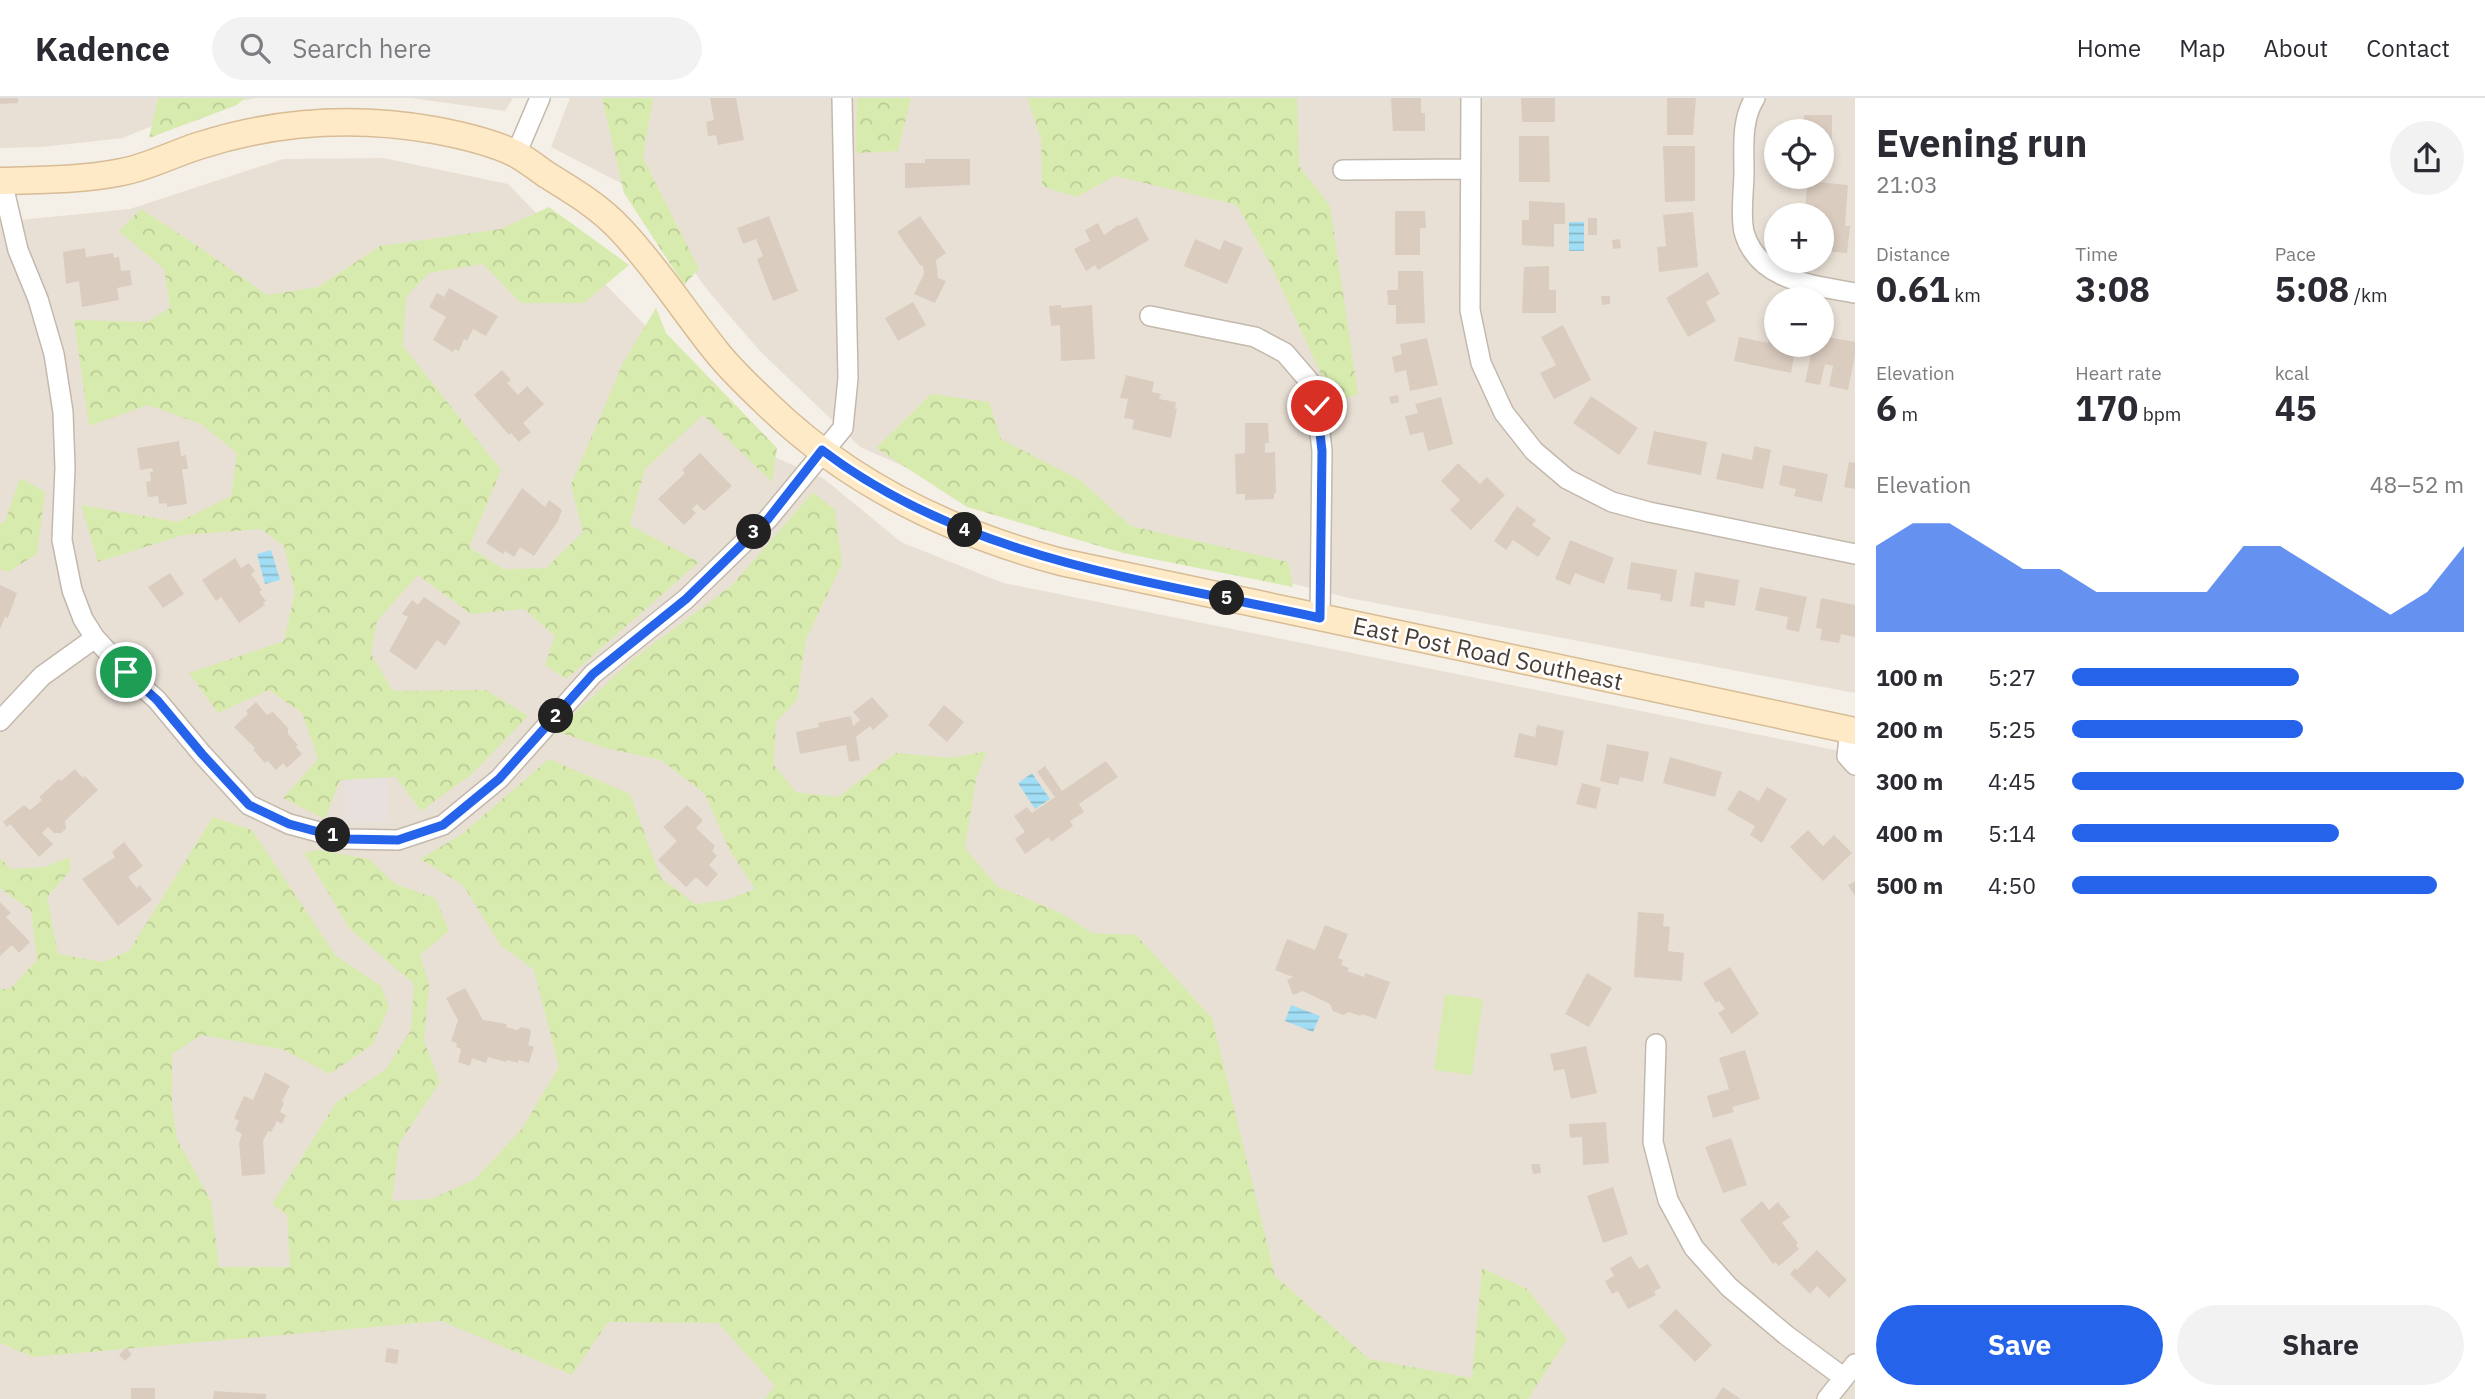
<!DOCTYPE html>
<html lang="en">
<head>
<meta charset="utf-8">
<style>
  body { margin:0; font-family:"IBM Plex Sans",sans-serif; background:#f2f2f3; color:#2b2b33; height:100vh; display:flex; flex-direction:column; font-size:26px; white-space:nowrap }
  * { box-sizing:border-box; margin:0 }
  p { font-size:23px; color:#7c7c81 }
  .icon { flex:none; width:38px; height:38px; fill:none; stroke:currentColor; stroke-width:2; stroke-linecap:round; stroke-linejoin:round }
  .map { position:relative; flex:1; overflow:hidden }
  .sheet { display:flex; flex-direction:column; background:#fff; width:630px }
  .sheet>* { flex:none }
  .buttons { position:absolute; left:1764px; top:21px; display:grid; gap:14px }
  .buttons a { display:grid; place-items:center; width:70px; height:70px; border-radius:50%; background:#fff; box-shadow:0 4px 10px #0003; font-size:35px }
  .pin { position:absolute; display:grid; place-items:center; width:60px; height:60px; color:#fff; margin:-30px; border:4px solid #fff; border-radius:50%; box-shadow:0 2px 7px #0007 }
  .km { position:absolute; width:35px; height:35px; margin:-18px; border-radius:50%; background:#222; color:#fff; font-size:19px; line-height:35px; text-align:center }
  .round { display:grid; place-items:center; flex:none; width:74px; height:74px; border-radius:37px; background:#f2f2f3 }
  .head { display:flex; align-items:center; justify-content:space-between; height:119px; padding:0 21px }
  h1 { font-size:38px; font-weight:800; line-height:52px }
  .metrics { display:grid; grid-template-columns:repeat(3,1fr); gap:10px; height:119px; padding:7px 21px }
  .metrics div { display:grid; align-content:center }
  .metrics b { font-size:35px; font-weight:800 }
  .metrics small { font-size:19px; font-weight:400 }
  .metrics p { font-size:19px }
  .chart { height:196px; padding:14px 21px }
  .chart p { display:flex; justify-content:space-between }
  .chart svg { width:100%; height:126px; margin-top:7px; fill:#2563eb; opacity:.7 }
  .cta { display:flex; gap:14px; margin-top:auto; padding:14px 21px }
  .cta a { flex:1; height:80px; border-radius:42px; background:#2563eb; color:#fff; font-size:28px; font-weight:800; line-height:80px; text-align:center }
  .cta a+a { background:#f2f2f3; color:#2b2b33 }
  ul { padding:0 21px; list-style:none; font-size:23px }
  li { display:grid; grid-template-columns:112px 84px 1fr; align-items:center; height:52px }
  li i { height:18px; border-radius:9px; background:#2563eb }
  header { display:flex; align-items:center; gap:42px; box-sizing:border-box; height:98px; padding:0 35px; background:#fff; border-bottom:2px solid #e1e1e2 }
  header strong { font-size:33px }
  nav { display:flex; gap:38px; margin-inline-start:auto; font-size:24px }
  .search { width:490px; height:63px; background:#f2f2f3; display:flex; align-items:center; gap:18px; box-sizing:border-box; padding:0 24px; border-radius:38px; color:#7c7c81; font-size:26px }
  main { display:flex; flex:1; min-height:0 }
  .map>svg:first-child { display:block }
  .residential { fill:#e9e0d5; fill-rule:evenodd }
  .industrial { fill:#e7e0dc }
  .forest { fill:url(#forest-crowns) }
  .pitch { fill:#d8ebae }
  .water { fill:url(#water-rules) }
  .building { fill:#daccbf }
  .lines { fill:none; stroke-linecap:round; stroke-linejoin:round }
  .minor-casing { stroke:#c3b8ac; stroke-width:22 }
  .secondary-casing { stroke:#d7bc95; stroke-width:29 }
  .minor { stroke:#fff; stroke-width:19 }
  .secondary { stroke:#ffeac7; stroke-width:26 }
  .route-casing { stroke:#fff; stroke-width:14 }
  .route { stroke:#2563eb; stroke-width:9 }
  .labels { text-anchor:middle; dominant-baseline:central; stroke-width:5; stroke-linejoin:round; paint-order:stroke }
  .street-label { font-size:24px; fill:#483e36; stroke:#fff }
</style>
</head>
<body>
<header>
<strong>Kadence</strong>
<div class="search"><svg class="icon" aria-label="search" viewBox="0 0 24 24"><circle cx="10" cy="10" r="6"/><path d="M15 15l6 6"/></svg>Search here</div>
<nav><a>Home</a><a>Map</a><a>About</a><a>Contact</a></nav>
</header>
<main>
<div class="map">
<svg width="1855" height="1301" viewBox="0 0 1855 1301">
  <defs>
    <pattern id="forest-crowns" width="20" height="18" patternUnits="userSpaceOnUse" patternTransform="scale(1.75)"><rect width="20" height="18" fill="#d8ebae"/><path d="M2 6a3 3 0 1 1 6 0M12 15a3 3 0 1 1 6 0" fill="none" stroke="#bbcb96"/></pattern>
    <pattern id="water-rules" width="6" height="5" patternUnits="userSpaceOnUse" patternTransform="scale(1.75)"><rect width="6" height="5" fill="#a1ddf4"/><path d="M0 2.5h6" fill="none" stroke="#85b5c6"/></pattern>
  </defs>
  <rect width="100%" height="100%" fill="#f4efe7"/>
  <path class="residential" d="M0 0H258L200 8 123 40 42 49 0 50Z
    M411 0H513L505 13Z
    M570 0H1855V595L1349 500 1006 413 860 349 759 252 709 194 634 92 551 49ZM1776 33H1822V79H1776ZM1776 117H1822V163H1776ZM1776 201H1822V247H1776Z
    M383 60 508 86 772 358 823 380 901 444 1003 485 1855 656V1301H0V124L130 111 283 61Z"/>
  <path class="industrial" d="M387 674 388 724 345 725 344 675Z"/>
  <path class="forest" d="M158 0H245L237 7 149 40Z
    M602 0H653L643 60 699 171 684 187 624 95Z
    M857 0H911L898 53 856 55Z
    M1027 0H1297L1299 68 1330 108 1358 296 1334 304 1271 167 1237 107 1115 78 1076 99 1042 88 1041 40Z
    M549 109 629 167 584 205H521L483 166 429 175 406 199 403 248 501 372 469 449 503 471 546 470 583 434 571 387 623 265 656 210 666 235 777 350 772 384 703 317 645 371 630 427 699 464 566 581 545 567 555 538 524 511 471 516 418 477 377 523 371 556 393 593 486 592 528 618 472 676 421 713 396 679 340 682 325 721 283 700 318 661 302 615 269 592 218 615 189 575 284 543 295 494 284 448 261 431 183 437 98 464 81 407 178 424 231 398 237 355 201 326 148 307 89 328 74 222 147 224 170 210 164 171 119 133 141 111 199 149 267 197 318 189 380 148 501 131Z
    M931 296 989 304 1001 341 1080 382 1131 428 1288 464 1293 489 1123 455 967 409 876 350Z
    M20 380 45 394 37 456 8 474 0 471V426L5 423Z
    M813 394 835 412 842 466 806 541 797 602 776 624 774 667 796 694 838 699 896 655 951 660 987 653 976 681 965 750 997 788 1061 815 1092 835 1136 837 1212 920 1275 1178 1369 1261 1472 1280 1482 1170 1527 1191 1567 1241 1528 1301H765L775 1288 718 1225 608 1224 572 1277 441 1223 33 1259 0 1245V891H10L37 862 31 813 0 790V760L10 771 45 769 70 759V773L47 799 58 856 103 864 129 853 213 719 252 732 336 858 381 888 389 909 373 946 330 976 282 951 201 937 172 956V1007L177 1041 211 1103 219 1169H290L287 1117 272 1106 336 1005 385 972 411 932 414 886 350 831 304 755 318 752 369 761 395 786 435 800 449 833 420 857 429 886 424 943 440 984 399 1046 392 1103 431 1101 474 1082 521 1032 559 969 534 872 501 848 463 787 420 761 462 736 549 661 630 696 661 780 695 806 727 802 755 791 729 751 705 696 661 662 605 650 556 633 632 562 731 488Z"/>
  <path class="pitch" d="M1445 896 1483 901 1472 977 1434 972Z"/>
  <path class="water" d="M1569 124H1584V153H1569Z
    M271 452 280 482 265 486 257 456Z
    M1032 675 1050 701 1035 711 1018 685Z
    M1291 907 1320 918 1313 934 1285 923Z"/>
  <path class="building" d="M0 0H18V5L0 6Z
    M710 0H736L744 42 718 47 716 37 708 38 706 24 714 22Z
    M1391 0H1421V15H1425V33H1393Z
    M1521 0H1555V24H1522Z
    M1667 0H1696L1693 37H1667Z
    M1804 17H1832V60H1822V33H1804Z
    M1519 38H1549L1550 84H1519Z
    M1663 48H1695V103L1665 104Z
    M925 61H970V87L905 90V65H925Z
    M1808 83 1848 87 1845 128H1850L1847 155 1822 153V117H1809L1810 108H1805Z
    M1529 103 1565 105V126H1554V149L1522 147V122H1529Z
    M1395 113H1425L1426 130H1420V157H1395Z
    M1693 114 1698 169 1659 174 1657 149 1666 148 1663 117Z
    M769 118 798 193 773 203 757 161 763 158 756 141 743 146 737 130Z
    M920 118 946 155 936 162 938 180 946 183 935 205 914 196 924 176 923 168 920 167 897 134Z
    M1137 119 1149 142 1098 172 1095 167 1086 173 1074 151 1090 143 1085 132 1098 125 1104 137 1118 127H1121Z
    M1588 120H1597V137H1588Z
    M1195 141 1220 152 1224 142 1243 150 1227 186 1184 168Z
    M1620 141 1621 150 1613 151 1612 142Z
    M85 150 86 159 113 155 114 160 119 159 121 173 130 172 132 187 117 190 119 202 82 209 79 183 66 186 63 154Z
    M1549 168V192H1556V215H1522L1524 169Z
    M1398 173H1423L1425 225 1396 226V207H1388L1387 192H1398Z
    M1708 174 1720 196 1706 204 1716 223 1688 239 1666 200Z
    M449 190 498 218 486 238 473 231 467 243 464 241 459 253 455 251 453 254 433 242 446 219 429 209 437 195 444 199Z
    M1601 198H1610V206L1602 207Z
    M913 204 926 227 898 243 885 220Z
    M1061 207V210L1092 207 1095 261 1061 263 1060 227 1051 228 1049 208Z
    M1563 227 1591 282 1554 301 1540 275 1556 267 1541 239Z
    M1771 227 1776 228V247H1796L1791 275 1734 263 1739 239 1768 245Z
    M1822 238 1855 244V257L1848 292 1829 288 1833 268 1825 266 1820 287 1805 284 1813 247H1822Z
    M1427 240 1438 287 1410 293 1406 272 1395 275 1392 259 1402 256 1400 246Z
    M502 272 511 282 507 285 518 297 527 288 544 306 523 325 531 334 519 344 511 335 509 337 474 297Z
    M1126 277 1154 284 1152 294 1161 296 1159 301 1176 304 1175 311H1177L1171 340 1132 331 1134 322 1124 320 1128 301 1120 300Z
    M1398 297 1399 304 1391 306 1389 299Z
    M1591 298 1638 330 1619 357 1573 325Z
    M1441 299 1453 346 1428 353 1423 334 1410 337 1405 318 1418 315 1415 306Z
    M1245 325H1268L1269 345H1265V355L1275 354 1276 395H1274V401L1245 402V396H1236L1235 356 1245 355Z
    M1654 333 1707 344 1701 377 1647 366Z
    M179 343 181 358 186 357 188 371H182L187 406 167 409V405L159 406 158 398 148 399 146 384 151 383 150 374H153L152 370 140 372 137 350Z
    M1754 348 1771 352 1763 391 1716 381 1722 355 1752 362Z
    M700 355 732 388 704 413 697 406 692 411 696 415 684 427 658 401 685 375 682 372Z
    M1849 364 1855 365V391L1844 389Z
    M1458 365 1480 386 1487 379 1505 397 1471 432 1450 412 1460 402 1441 383Z
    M1783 367 1828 376 1822 404 1794 398 1796 391 1779 387Z
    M522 390 545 409 549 402 562 412 558 423 534 458 520 449 514 459 505 453 503 456 486 445Z
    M1517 408 1536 422 1532 427 1551 440 1538 459 1513 442 1506 452 1494 443Z
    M1570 442 1614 460 1604 486 1575 475 1570 487 1555 481Z
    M235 460 241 470 249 465 255 473 251 476 262 492 259 494 266 503 263 505 265 507 239 525 221 499 216 503 202 482Z
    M1631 464 1677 472 1672 504 1660 502 1661 496 1627 491Z
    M1695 474 1739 482 1735 508 1705 503 1704 510 1690 508Z
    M170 475 184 496 163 510 148 489Z
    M0 487 17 495 8 520 5 519 0 531Z
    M1760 489 1807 499 1799 534 1786 531 1788 519 1755 512Z
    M424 499 461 524 445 548 437 542 416 572 389 553 408 519 402 516 412 502 418 507Z
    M1821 500 1855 507V539L1841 536 1839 545 1820 542 1822 531 1816 530Z
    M872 599 889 618 873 632 870 628 856 639 860 662 849 664 846 647 800 656 796 634 819 629 818 625 851 618 853 628 860 622 853 614Z
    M256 604 267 617 273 614 288 630V636L298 647 296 649 302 656 287 670 283 665 276 672 268 663 265 665 253 652 255 650 234 629 248 616 246 613Z
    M944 607 964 624 947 644 928 627Z
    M1537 627 1564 633 1557 668 1514 659 1519 635 1535 639Z
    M1607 646 1649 654 1643 684 1620 679 1618 687 1600 683Z
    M1670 659 1722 674 1715 699 1663 685Z
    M1106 663 1118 679 1079 706 1084 714 1070 723 1073 728 1051 744 1049 739 1025 756 1015 741 1025 734 1014 718 1027 709 1032 715 1055 699 1037 674 1045 668 1062 693Z
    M75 671 83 680 85 678 98 692 65 723 66 731 61 735H54L48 729 42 735 53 746 39 759 10 726 7 729 3 724 24 707 30 712 42 702 39 699 59 681 61 683Z
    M1582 685 1601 690 1596 711 1576 706Z
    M1767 689 1787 701 1762 745 1750 737 1755 728 1727 712 1739 692 1759 703Z
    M687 707 703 722 696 730 715 748 712 753 717 758 709 767 718 776 707 789 696 779 686 789 658 762 677 743 663 729Z
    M1808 732 1823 748 1834 737 1852 755 1823 783 1790 749Z
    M124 744 143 768 128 779 137 790 140 787 152 802 118 828 82 781 115 759 112 754Z
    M1855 783V798L1848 787Z
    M0 804 11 815 6 819 30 844 19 855 12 847 0 858Z
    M1638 814 1664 816 1663 828 1670 829 1668 853 1684 855 1682 883 1634 879Z
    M1325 827 1348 836 1338 860 1343 862 1341 867 1349 870 1347 873 1364 879 1365 875 1390 884 1376 921 1362 916 1360 918 1349 914 1343 917 1333 913 1330 906 1303 893 1293 897 1287 882 1293 879 1275 872 1287 841 1315 852Z
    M1730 869 1759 916 1732 936 1718 915 1725 911 1719 903 1716 905 1703 885Z
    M1587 875 1612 890 1589 929 1565 916Z
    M465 890 483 922 507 926 506 929 517 932 521 929 530 931 531 936 528 947 534 949 529 965 519 962 518 965 507 962 506 964 488 959 486 965 472 960 470 968 458 964 461 951 456 949 457 945 451 943 458 922 446 900Z
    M1586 948 1597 995 1571 1001 1564 971 1554 973 1550 956Z
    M1745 952 1760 1001 1732 1009 1734 1014 1713 1020 1707 998 1729 991 1719 960Z
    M265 974 290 988 282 1003 284 1005 280 1014 286 1017 282 1026 277 1023 271 1034 268 1033 263 1043 265 1076 242 1078 239 1045 242 1036 235 1032 239 1023 234 1020 244 998 253 1002Z
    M1606 1024 1609 1065 1583 1067 1582 1039 1570 1040 1569 1026Z
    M1731 1040 1747 1087 1723 1095 1705 1049Z
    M1531 1066H1540L1541 1075 1533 1076Z
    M1613 1089 1628 1136 1603 1145 1587 1098Z
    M1762 1103 1769 1112 1778 1104 1790 1119 1782 1125 1798 1145 1796 1147 1799 1151 1779 1168 1775 1164 1773 1166 1740 1122Z
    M1817 1152 1847 1182 1829 1200 1817 1188 1810 1196 1790 1176 1795 1170 1797 1172Z
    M1631 1158 1639 1171 1648 1166 1661 1190 1654 1193 1656 1197 1628 1211 1618 1193 1612 1196 1605 1183 1614 1178 1610 1170Z
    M1676 1211 1712 1247 1695 1264 1659 1228Z
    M126 1250 132 1256 125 1263 119 1257Z
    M387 1250 399 1252 397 1266 385 1264Z
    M1723 1289 1741 1301H1715Z
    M131 1290H155V1301H131Z
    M214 1293 266 1296V1301H213Z"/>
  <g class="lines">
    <defs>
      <path id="minor" d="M1471 0 1470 212 1481 265 1504 315 1534 353 1567 381 1612 404 1649 414 1855 456
        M1755 0C1741 22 1744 49 1744 74 1744 92 1740 116 1744 134 1758 183 1812 187 1855 195
        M516 56 540 0
        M1343 72 1470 71
        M2 83 18 152 38 201 54 256 63 314 65 370 62 442 72 492 83 521 95 540 126 574 157 602 202 656 249 707 289 726 345 741 398 742 443 727 499 681 593 576 686 501 768 421 843 330 848 280 842 0
        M1150 218 1255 239 1285 255 1309 283 1317 308 1322 353 1320 520
        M0 623 42 578 95 540
        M1850 632 1847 658 1855 667
        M1656 946 1653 1044 1668 1102 1694 1150 1729 1189 1786 1237 1843 1279
        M1827 1301 1855 1266"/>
      <path id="secondary" d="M0 83C41 82 82 82 122 74 148 69 173 56 198 48 275 23 354 18 434 32 461 37 492 44 516 56 527 62 537 70 547 77 573 93 600 109 621 132 656 169 684 213 716 253 730 271 749 289 767 306 848 385 952 435 1061 464L1855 633"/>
    </defs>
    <use href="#minor" class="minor-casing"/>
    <use href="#secondary" class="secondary-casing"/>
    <use href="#minor" class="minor"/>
    <use href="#secondary" class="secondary"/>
  </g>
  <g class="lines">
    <defs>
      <path id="route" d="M126 574 157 602 202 656 249 707 289 726 345 741 398 742 443 727 499 681 593 576 686 501 768 421 822 352C967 462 1148 482 1320 520L1322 353 1317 308"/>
    </defs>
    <use href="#route" class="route-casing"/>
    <use href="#route" class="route"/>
  </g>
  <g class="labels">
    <g class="street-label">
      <text transform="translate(1488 555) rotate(12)">East Post Road Southeast</text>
    </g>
  </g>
</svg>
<div class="buttons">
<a><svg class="icon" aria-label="locate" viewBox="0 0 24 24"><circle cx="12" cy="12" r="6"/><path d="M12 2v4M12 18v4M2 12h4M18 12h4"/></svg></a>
<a>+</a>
<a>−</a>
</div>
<div class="pin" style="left:126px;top:574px;background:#1e9e55"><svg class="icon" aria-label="arrive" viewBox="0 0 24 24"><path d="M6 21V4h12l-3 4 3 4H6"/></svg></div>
<div class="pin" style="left:1317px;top:308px;background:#d93025"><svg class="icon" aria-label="check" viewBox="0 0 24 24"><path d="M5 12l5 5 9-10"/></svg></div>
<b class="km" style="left:333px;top:737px">1</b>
<b class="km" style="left:556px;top:618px">2</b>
<b class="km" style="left:754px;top:434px">3</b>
<b class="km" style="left:965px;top:432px">4</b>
<b class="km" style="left:1227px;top:500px">5</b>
</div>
<section class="sheet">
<div class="head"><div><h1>Evening run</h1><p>21:03</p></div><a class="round"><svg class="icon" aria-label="share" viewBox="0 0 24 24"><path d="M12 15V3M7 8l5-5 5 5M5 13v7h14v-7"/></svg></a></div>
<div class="metrics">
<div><p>Distance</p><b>0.61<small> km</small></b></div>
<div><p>Time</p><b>3:08</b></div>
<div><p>Pace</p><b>5:08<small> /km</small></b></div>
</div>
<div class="metrics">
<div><p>Elevation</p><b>6<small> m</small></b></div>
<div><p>Heart rate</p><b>170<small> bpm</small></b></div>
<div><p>kcal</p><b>45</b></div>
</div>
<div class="chart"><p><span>Elevation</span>48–52 m</p>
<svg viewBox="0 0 160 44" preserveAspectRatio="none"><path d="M0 44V14L10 6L20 6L30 14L40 22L50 22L60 30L70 30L80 30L90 30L100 14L110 14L120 22L130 30L140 38L150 30L160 14V44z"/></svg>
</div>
<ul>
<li><b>100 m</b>5:27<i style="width:58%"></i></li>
<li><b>200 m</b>5:25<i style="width:59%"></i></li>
<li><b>300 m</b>4:45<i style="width:100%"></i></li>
<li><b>400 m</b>5:14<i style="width:68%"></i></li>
<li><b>500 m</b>4:50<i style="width:93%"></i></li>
</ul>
<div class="cta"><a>Save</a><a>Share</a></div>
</section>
</main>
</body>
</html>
